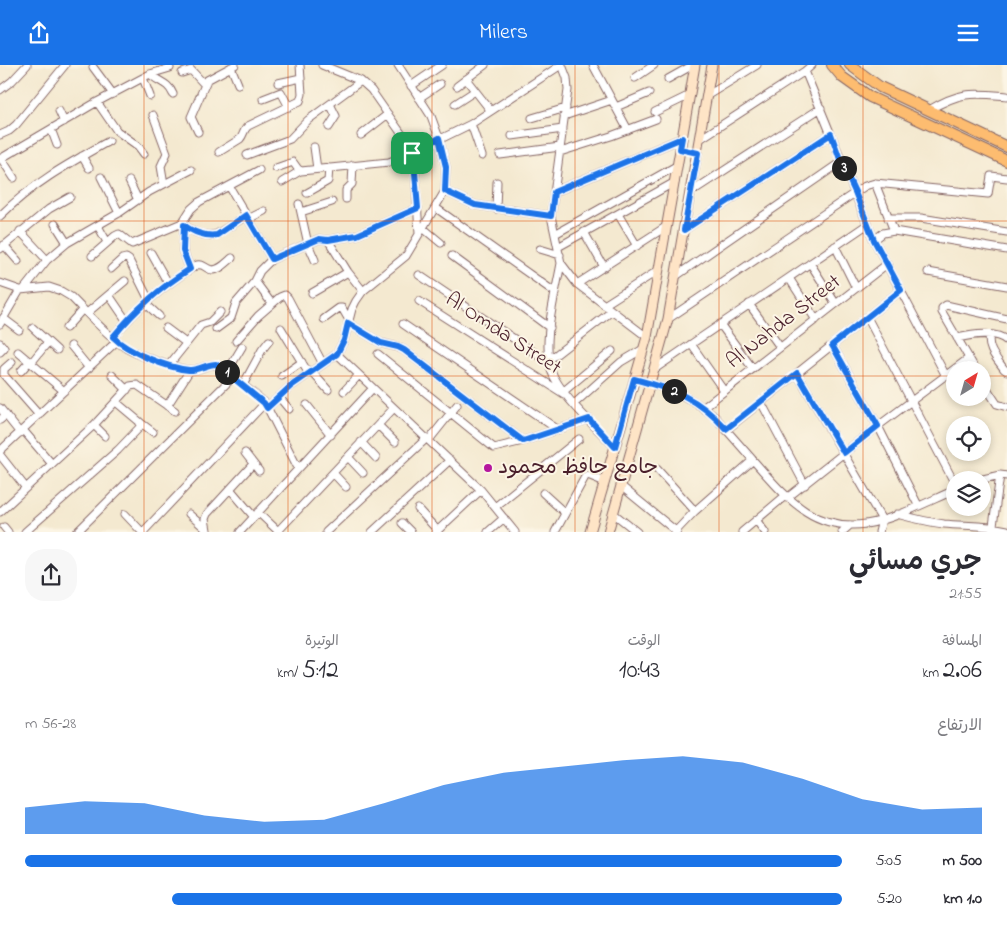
<!DOCTYPE html>
<html lang="ar">
<head>
<meta charset="utf-8">
<style>
  body { margin:0; font-family:"Indie Flower","Playpen Sans Arabic",sans-serif; background:#f7f7f7; color:#2b2b33; direction:rtl; height:100vh; display:flex; flex-direction:column; font-size:19px; white-space:nowrap }
  * { box-sizing:border-box; margin:0 }
  p { font-size:16px; color:#7c7c81 }
  .icon { flex:none; width:28px; height:28px; fill:none; stroke:currentColor; stroke-width:2; stroke-linecap:round; stroke-linejoin:round }
  .map { position:relative; height:467px; overflow:hidden; direction:ltr }
  .panel { display:flex; flex-direction:column; background:#fff; flex:1 }
  .panel>* { flex:none }
  .needle { width:32px; rotate:37deg }
  .buttons { position:absolute; left:946px; top:296px; display:grid; gap:10px }
  .buttons a { display:grid; place-items:center; width:45px; height:45px; border-radius:50%; background:#fff; box-shadow:0 2px 8px #0003; font-size:25px }
  .pin { position:absolute; display:grid; place-items:center; width:42px; height:42px; color:#fff; margin:-21px; border-radius:10px; box-shadow:0 2px 8px #0006 }
  .km { position:absolute; width:25px; height:25px; margin:-12px; border-radius:50%; background:#222; color:#fff; font-size:14px; line-height:25px; text-align:center }
  .round { display:grid; place-items:center; flex:none; width:52px; height:52px; border-radius:20px; background:#f7f7f7 }
  .head { display:flex; align-items:center; justify-content:space-between; height:85px; padding:0 25px }
  h1 { font-size:28px; font-weight:600; line-height:38px }
  .metrics { display:grid; grid-template-columns:repeat(3,1fr); gap:8px; height:85px; padding:5px 25px }
  .metrics div { display:grid; align-content:center }
  .metrics b { font-size:25px; font-weight:600 }
  .metrics small { font-size:14px; font-weight:400 }
  .metrics p { font-size:14px }
  .chart { height:140px; padding:10px 25px }
  .chart p { display:flex; justify-content:space-between }
  .chart svg { width:100%; height:90px; margin-top:5px; fill:#1a73e8; opacity:.7 }
  ul { padding:0 25px; list-style:none; font-size:16px }
  li { display:grid; grid-template-columns:80px 60px 1fr; align-items:center; height:38px }
  li i { height:12px; border-radius:6px; background:#1a73e8 }
  header { display:flex; justify-content:space-between; align-items:center; height:65px; padding:0 25px; background:#1a73e8; color:#fff; font-size:22px; font-weight:600 }
  .map>svg:first-child { display:block }
  .lines { fill:none; stroke-linecap:round; stroke-linejoin:round }
  .minor-casing { stroke:#866665; stroke-width:9 }
  .secondary-casing { stroke:#866665; stroke-width:11 }
  .primary-casing { stroke:#866665; stroke-width:12 }
  .minor { stroke:#fff; stroke-width:7 }
  .secondary { stroke:#fee4c6; stroke-width:9 }
  .primary { stroke:#fdbc70; stroke-width:10 }
  .route-casing { stroke:#fff; stroke-width:10 }
  .route { stroke:#1a73e8; stroke-width:6 }
  .grid { fill:none; stroke:#e0560e; stroke-width:1; stroke-opacity:0.55 }
  .poi-dot { fill:#b5179e; stroke:#fcf5e5; stroke-width:2 }
  .labels { text-anchor:middle; dominant-baseline:central; stroke-width:4; stroke-linejoin:round; paint-order:stroke }
  .street-label { font-size:21px; fill:#4a1f2b; stroke:#fcf5e5 }
  .poi-label { font-size:21px; fill:#4a1f2b; stroke:#fcf5e5; text-anchor:start }
</style>
</head>
<body>
<header><svg class="icon" aria-label="menu" viewBox="0 0 24 24"><path d="M4 6h16M4 12h16M4 18h16"/></svg>Milers<svg class="icon" aria-label="share" viewBox="0 0 24 24"><path d="M12 15V3M7 8l5-5 5 5M5 13v7h14v-7"/></svg></header>
<div class="map">
<svg width="1007" height="467" viewBox="0 0 1007 467">
  <rect width="100%" height="100%" fill="#fcf5e5"/>
  <filter id="ink" filterUnits="userSpaceOnUse"><feTurbulence type="fractalNoise" baseFrequency=".02" numOctaves="2"/><feDisplacementMap in="SourceGraphic" scale="10" xChannelSelector="R" yChannelSelector="G"/><feConvolveMatrix kernelMatrix="1 2 1 2 8 2 1 2 1" color-interpolation-filters="sRGB"/></filter>
  <filter id="wash" filterUnits="userSpaceOnUse"><feTurbulence type="fractalNoise" baseFrequency=".0096" numOctaves="4" result="noise"/><feDisplacementMap in="SourceGraphic" scale="20" xChannelSelector="R" yChannelSelector="G"/><feGaussianBlur stdDeviation="1.12" result="paint"/><feColorMatrix in="noise" values="0 0 0 0 0 0 0 0 0 0 0 0 0 0 0 0 0 1.4 0 .05"/><feComposite in="paint" operator="in"/></filter>
  <g filter="url(#wash)">
    <rect width="100%" height="100%" fill="#f4e9d0"/>
  </g>
  <g filter="url(#ink)">
    <g class="lines">
      <defs>
        <path id="minor" d="M322 0 361 16 371 25 408 78 412 88 415 104 419 168
          M562 0 567 13 568 25 551 151 561 198 577 219 647 272
          M593 0 628 65
          M812 0 805 6 874 175 946 311
          M93 2 113 29
          M231 2 238 19
          M182 8 191 5 204 19
          M150 9C158 17 168 17 173 29
          M143 13 150 31
          M635 13 654 0
          M466 14 491 46
          M668 14 693 0
          M278 18 301 13
          M411 21 442 0
          M457 21 485 0
          M0 25 12 16 27 0
          M708 30 757 0
          M419 33 440 19
          M263 34 281 27 289 42
          M97 37 117 66 138 81 144 89
          M455 39 475 26
          M616 42 649 28
          M929 45C961 26 972 28 1007 31
          M59 46 64 57
          M655 47 690 30
          M153 50 167 88 161 101 164 119
          M564 51 612 35
          M532 53 566 43
          M471 59 482 91
          M329 62 336 51 330 39
          M51 64 57 80
          M198 67 191 52 207 15 235 0
          M0 70 9 66 16 60 65 0
          M361 70 388 49
          M512 71 563 64
          M700 74 805 6
          M314 82 317 104
          M219 87 240 74C244 70 243 65 248 61L300 36 302 29 300 0
          M560 87 611 71 656 54
          M247 90 290 74 308 55 361 16
          M500 90 560 82
          M82 91 89 103
          M1 93 14 113
          M0 94 97 37 150 9 170 3
          M276 103 293 97 298 104 301 106 389 97 412 88 471 59 561 0
          M101 112 119 148
          M129 116 138 135
          M282 117 300 106
          M875 118 894 166
          M229 121 272 194
          M445 126 475 140 551 151
          M554 127 682 73
          M691 127 821 43
          M307 128 328 116 329 103
          M346 134V125L352 119 353 100
          M299 139 308 179 315 195
          M436 143 556 228
          M496 144 497 117
          M301 147 332 137
          M618 149 637 181
          M0 151C33 118 68 99 109 76
          M888 153H921L1007 167
          M248 154 264 146
          M182 158C191 166 204 173 217 169L246 151
          M55 159 67 178
          M184 160 183 186 190 204
          M98 161 107 177
          M423 163 441 178
          M684 165 831 69
          M20 166 47 195
          M584 167 604 202
          M555 169 678 100
          M328 175 348 207 363 226
          M874 175 883 168 894 166 1007 185
          M4 180 18 196
          M835 181 856 223
          M558 182 675 117
          M0 184 49 144 70 132
          M540 184 560 190
          M151 188 168 218
          M92 191 115 171 119 169 132 179 182 158 191 144 199 137 259 105
          M452 191 550 263
          M561 198C556 228 539 284 554 312 569 339 594 360 615 382
          M810 198 836 239
          M111 204 122 194 126 193 129 195 149 235
          M928 207 1007 221
          M419 210 550 298
          M676 211 841 97
          M789 213 816 255
          M255 216 272 239
          M0 218 20 225 49 222 61 226 71 232C87 248 107 271 126 283 140 291 171 302 188 305 200 307 209 295 221 302L265 338 298 403
          M577 219 667 161
          M24 224 47 195 67 178 119 148 149 127 191 105
          M312 228 348 207
          M109 230 126 255
          M419 236 564 329
          M145 238 159 251
          M749 239 780 282
          M604 240 659 205
          M87 248 125 216
          M867 252 955 419
          M3 253 19 265
          M324 254 339 243H342L349 255
          M668 254 865 121 875 118 988 129 991 111 1007 113
          M348 258 381 278 398 282 404 285 523 376
          M0 259 20 225
          M403 259 557 364
          M720 259 753 304
          M33 263 57 285
          M66 263 83 244
          M166 263 186 278
          M281 263 309 309
          M216 264 231 253 236 238 255 216 260 206 272 194 319 174 328 175 357 170 418 143
          M990 270C986 283 997 294 1004 304L1007 306
          M113 272C137 243 165 219 197 200 204 199 204 202 209 204 217 208 226 198 232 193
          M957 273C971 270 996 265 1007 276
          M236 276 258 251 280 232 285 230 288 233 323 299
          M0 278 4 283 0 287
          M691 279 724 326
          M832 280 878 361 918 440
          M71 281 89 303
          M18 287 64 326
          M337 289 481 425 515 467
          M378 289 494 383 523 376 589 354
          M549 295 612 246
          M12 297 4 304V310L39 350
          M31 298 48 277
          M169 300 201 260 210 257 220 247
          M656 303 868 159
          M976 305 942 247V243L946 240 1007 254
          M21 306 29 297
          M227 307 242 282
          M312 307 328 325
          M797 308 882 455 879 467
          M112 310 127 325
          M282 311 302 297
          M635 314C667 323 689 330 715 352 730 369 745 386 760 403 790 437 817 466 866 459 893 455 929 436 955 425
          M982 316 997 339 1007 342
          M243 320 262 285 269 276
          M344 326 359 310
          M564 326 612 286
          M279 332 289 344
          M761 337 805 420
          M574 339 621 297 643 284
          M307 340 331 370
          M167 341 190 305
          M704 342 887 199
          M0 343 20 368
          M267 343 291 321 337 289 344 275 352 244 356 236 363 226 406 191 445 126 446 102 439 73 431 51 398 0
          M0 355 6 350
          M141 358 153 367
          M94 360 105 371
          M378 360 395 377
          M23 365 52 399
          M726 365 901 225
          M429 375 457 340
          M361 377 376 393
          M0 386 117 276
          M245 388 259 406
          M0 390 26 423
          M348 392 363 408
          M657 404 695 446
          M333 408 346 422
          M979 415 1000 410 1007 411
          M621 421 677 467
          M231 425 254 452
          M543 428 565 448
          M787 433 878 361 969 293
          M495 442 579 374
          M418 444 438 466
          M0 447 94 360 130 321 137 320 175 346
          M258 447 279 467
          M613 448 637 467
          M125 449 142 467
          M189 449 207 465
          M897 449C912 453 927 457 944 459 965 461 986 460 1007 465
          M756 455 765 467
          M402 458 411 467
          M993 461 1000 410
          M4 462 8 467
          M278 466 394 343
          M25 467 118 385 139 363 141 358 116 337
          M77 467 233 312
          M143 467 265 338
          M205 467 207 465 205 454 207 449 253 399
          M240 467 373 323
          M326 467 427 373
          M372 467 450 395
          M436 467 481 425
          M488 467 504 453
          M555 467 585 412 588 410 605 417
          M675 467 695 446 753 395
          M742 467 785 431
          M842 467 850 460"/>
        <path id="secondary" d="M590 467 647 272 695 0
          M608 467 668 254 712 0"/>
        <path id="primary" d="M832 0 842 12 870 32 1007 96
          M850 0 880 22 1007 82"/>
      </defs>
      <use href="#minor" class="minor-casing"/>
      <use href="#secondary" class="secondary-casing"/>
      <use href="#primary" class="primary-casing"/>
      <use href="#minor" class="minor"/>
      <use href="#secondary" class="secondary"/>
      <use href="#primary" class="primary"/>
    </g>
  </g>
  <g class="lines" filter="url(#ink)">
    <defs>
      <path id="route" d="M831 69 841 97 855 127 874 175 901 225 832 280 878 361 844 388 797 308 726 364C697 332 675 325 634 314L615 382 589 354 523 376 404 285 398 282 381 278 348 258 344 275 337 289 291 321 267 343 264 338 216 299C207 299 197 306 189 305 167 303 128 287 113 272 135 245 161 222 190 204L183 186 184 160C192 167 206 172 217 170L246 150 272 194 319 174 328 175 357 170 418 143 414 96 412 88 439 73 446 102 445 126 475 140 551 151 554 127 682 73 680 84 698 88 684 165Z"/>
    </defs>
    <use href="#route" class="route-casing"/>
    <use href="#route" class="route"/>
  </g>
  <path class="grid" d="M144 0V467M288 0V467M432 0V467M575 0V467M719 0V467M863 0V467M0 156H1007M0 311H955M982 311H1007"/>
  <circle class="poi-dot" cx="488" cy="403" r="5"/>
  <g class="labels">
    <g class="street-label">
      <text transform="translate(784 257) rotate(-38)">Al Nahda Street</text>
      <text transform="translate(503 269) rotate(33)">Al Omda Street</text>
    </g>
    <g class="poi-label">
      <text x="498" y="403">جامع حافظ محمود</text>
    </g>
  </g>
</svg>
<div class="buttons">
<a><svg class="needle" viewBox="-14 -14 28 28"><path d="M0-13l5 13h-10z" fill="#e53935"/><path d="M0 13l5-13h-10z" fill="#7c7c81"/></svg></a>
<a><svg class="icon" aria-label="locate" viewBox="0 0 24 24"><circle cx="12" cy="12" r="6"/><path d="M12 2v4M12 18v4M2 12h4M18 12h4"/></svg></a>
<a><svg class="icon" aria-label="layers" viewBox="0 0 24 24"><path d="M12 4l9 5-9 5-9-5zM3 14l9 5 9-5"/></svg></a>
</div>
<div class="pin" style="left:412px;top:88px;background:#1e9e55"><svg class="icon" aria-label="arrive" viewBox="0 0 24 24"><path d="M6 21V4h12l-3 4 3 4H6"/></svg></div>
<b class="km" style="left:227px;top:307px">1</b>
<b class="km" style="left:674px;top:326px">2</b>
<b class="km" style="left:844px;top:103px">3</b>
</div>
<section class="panel">
<div class="head"><div><h1>جري مسائي</h1><p>21:55</p></div><a class="round"><svg class="icon" aria-label="share" viewBox="0 0 24 24"><path d="M12 15V3M7 8l5-5 5 5M5 13v7h14v-7"/></svg></a></div>
<div class="metrics">
<div><p>المسافة</p><b>2.06<small> km</small></b></div>
<div><p>الوقت</p><b>10:43</b></div>
<div><p>الوتيرة</p><b>5:12<small> /km</small></b></div>
</div>
<div class="chart"><p><span>الارتفاع</span>28–56 m</p>
<svg viewBox="0 0 160 44" preserveAspectRatio="none"><path d="M0 44V31L10 28L20 29L30 35L40 38L50 37L60 29L70 20L80 14L90 11L100 8L110 6L120 9L130 17L140 27L150 32L160 31V44z"/></svg>
</div>
<ul>
<li><b>500 m</b>5:05<i style="width:100%"></i></li>
<li><b>1.0 km</b>5:20<i style="width:82%"></i></li>
</ul>
</section>
</body>
</html>
